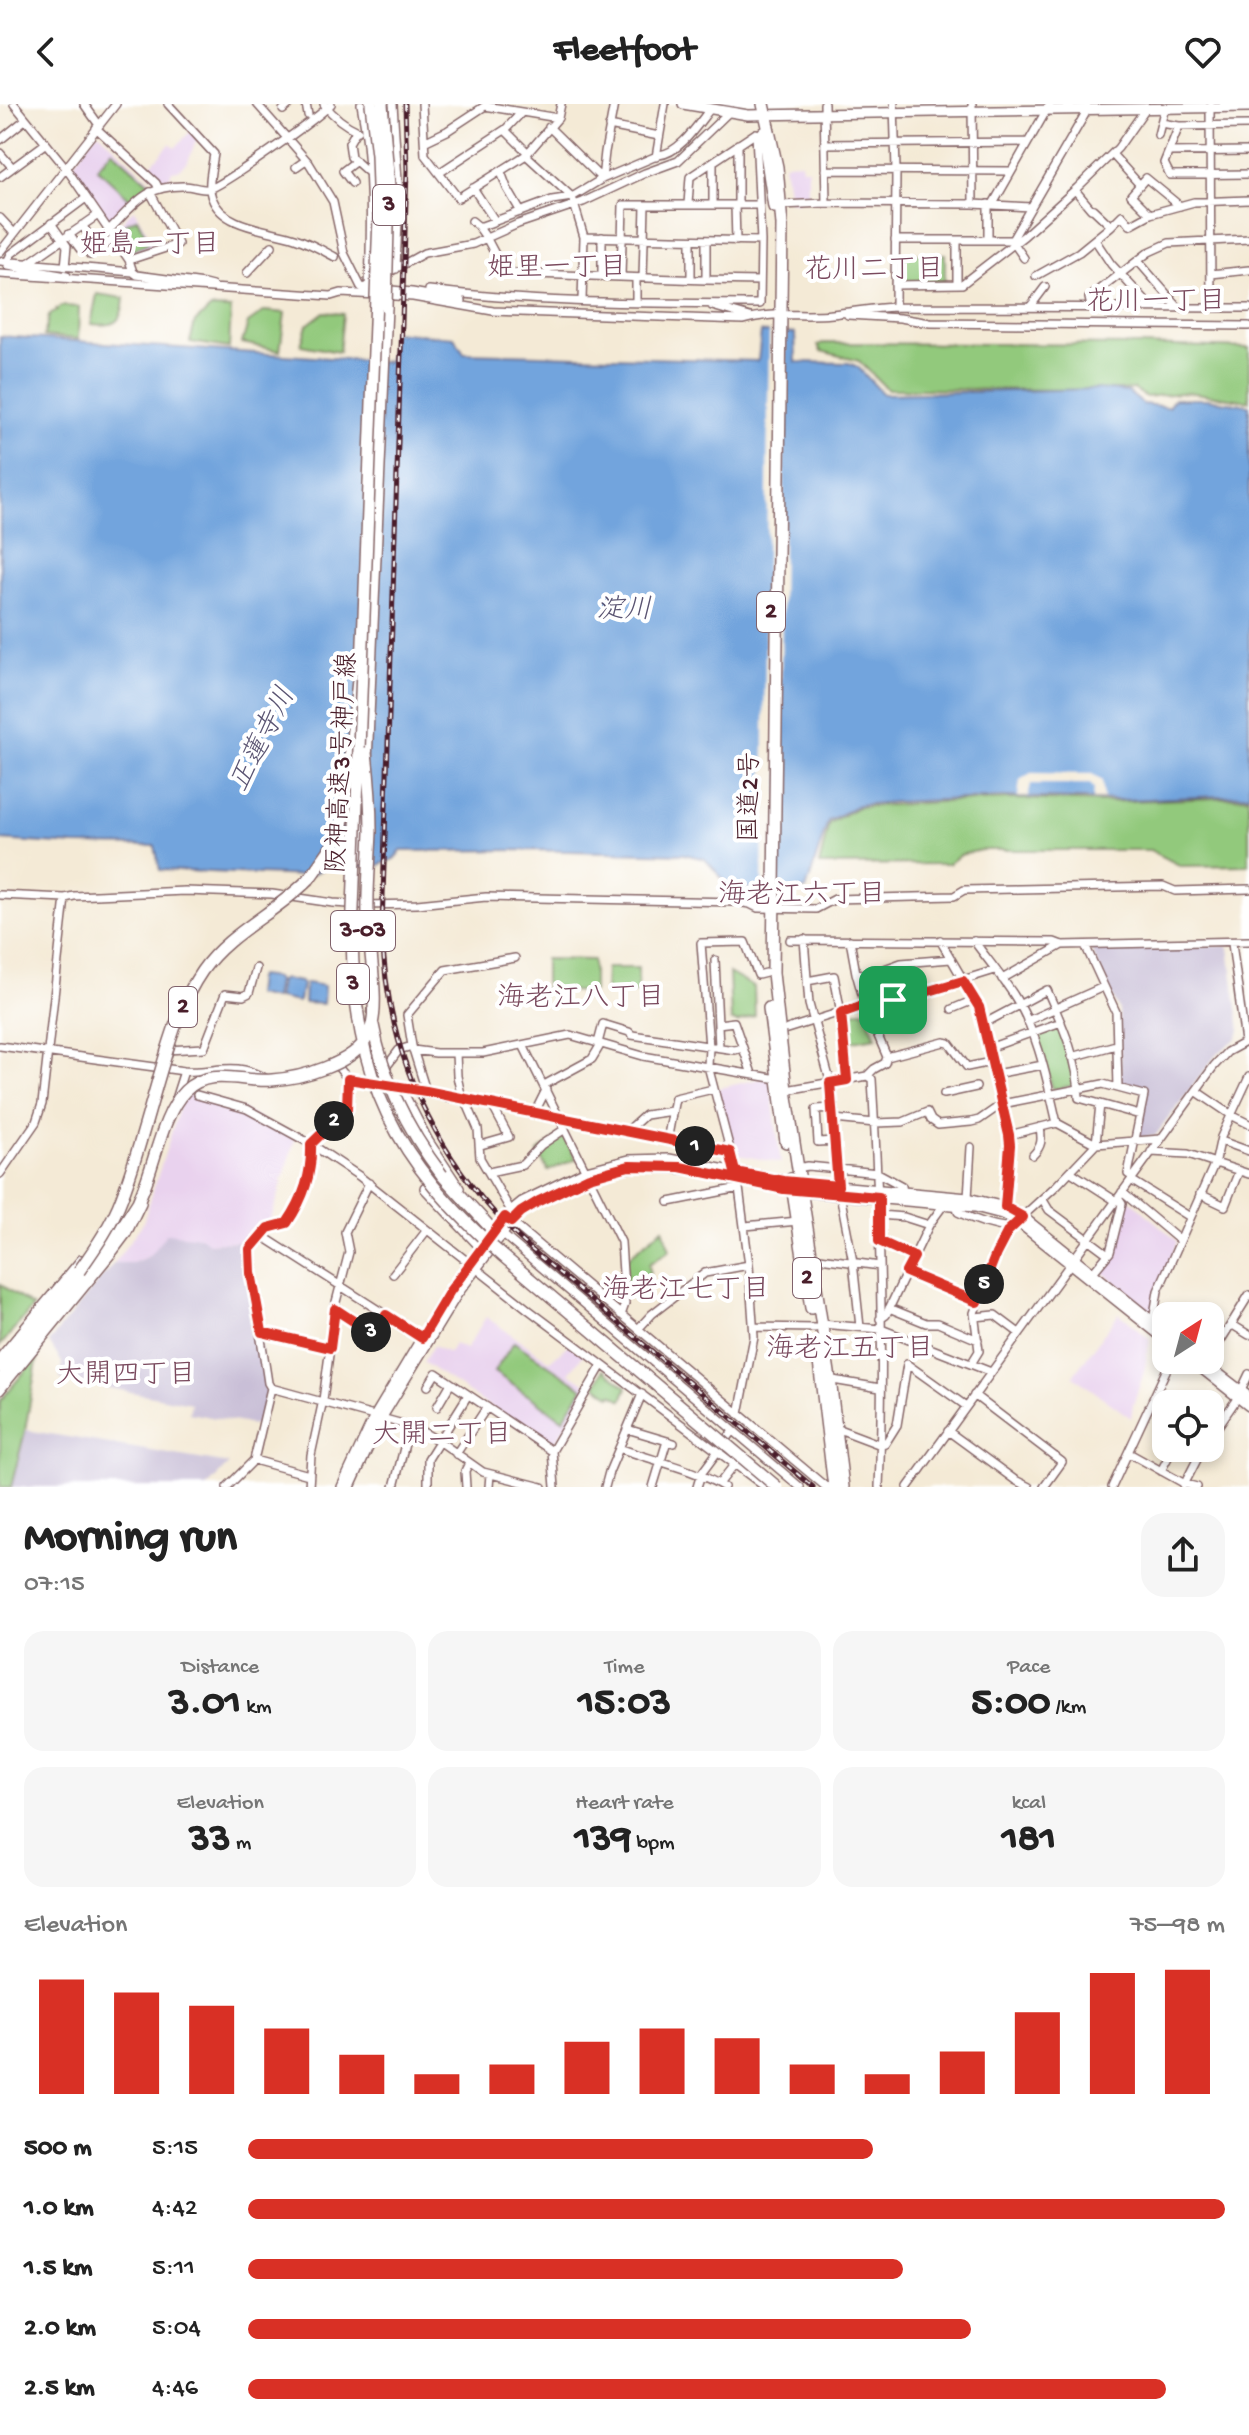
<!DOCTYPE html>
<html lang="en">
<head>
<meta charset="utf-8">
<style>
  body { margin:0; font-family:"Gochi Hand","Klee One",sans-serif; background:#f6f6f6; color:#222; height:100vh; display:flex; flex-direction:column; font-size:30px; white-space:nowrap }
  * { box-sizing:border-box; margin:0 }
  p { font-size:26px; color:#767676 }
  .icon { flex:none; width:44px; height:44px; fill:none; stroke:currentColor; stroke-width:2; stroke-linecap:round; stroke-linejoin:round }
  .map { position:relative; height:1383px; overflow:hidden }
  .details { display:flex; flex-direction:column; background:#fff; flex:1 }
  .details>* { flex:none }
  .needle { width:52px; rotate:36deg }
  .tools { position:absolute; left:1152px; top:1198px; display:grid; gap:16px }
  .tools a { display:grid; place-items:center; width:72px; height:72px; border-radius:16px; background:#fff; box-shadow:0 4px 12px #0003; font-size:40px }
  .pin { position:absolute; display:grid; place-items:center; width:68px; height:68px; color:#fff; margin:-34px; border-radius:16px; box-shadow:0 4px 12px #0006 }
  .km { position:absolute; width:40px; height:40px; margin:-20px; border-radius:50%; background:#222; color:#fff; font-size:22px; line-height:40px; text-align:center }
  .round { display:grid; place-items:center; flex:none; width:84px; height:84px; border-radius:24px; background:#f6f6f6 }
  .summary { display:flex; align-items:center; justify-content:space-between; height:136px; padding:0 24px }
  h1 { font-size:44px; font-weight:700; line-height:60px }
  .figures { display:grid; grid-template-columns:repeat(3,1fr); gap:12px; height:136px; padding:8px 24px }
  .figures div { display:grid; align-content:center; border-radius:20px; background:#f6f6f6; text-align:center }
  .figures b { font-size:40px; font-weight:700 }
  .figures small { font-size:22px; font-weight:400 }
  .figures p { font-size:22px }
  .chart { height:224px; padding:16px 24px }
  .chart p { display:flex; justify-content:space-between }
  .chart svg { width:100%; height:144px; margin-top:8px; stroke:#d93025; stroke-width:6 }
  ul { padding:0 24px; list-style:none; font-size:26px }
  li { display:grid; grid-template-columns:128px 96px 1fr; align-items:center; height:60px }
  li i { height:20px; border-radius:10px; background:#d93025 }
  header { display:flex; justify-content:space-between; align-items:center; height:104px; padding:0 24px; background:#fff; font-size:36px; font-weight:700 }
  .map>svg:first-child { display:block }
  .built { fill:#e9d2ee }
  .industrial { fill:#c9bfd7 }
  .green { fill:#92c97c; stroke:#6e7454; stroke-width:2 }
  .water { fill:#72a4dd; stroke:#5e6284; stroke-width:2 }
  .pier { fill:#f4ead6 }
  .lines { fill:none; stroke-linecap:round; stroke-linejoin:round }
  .minor-casing { stroke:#866667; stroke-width:10 }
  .major-casing { stroke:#866667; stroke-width:12 }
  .highway-casing { stroke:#866667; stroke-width:14 }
  .minor { stroke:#fff; stroke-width:7 }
  .major { stroke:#fff; stroke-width:9 }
  .highway { stroke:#fff; stroke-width:11 }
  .rail-casing { stroke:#4a1f2b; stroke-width:5 }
  .rail { stroke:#fff; stroke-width:2; stroke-dasharray:6; stroke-linecap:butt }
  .highway-bridge-casing { stroke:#866667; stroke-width:14; stroke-linecap:butt }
  .highway-bridge { stroke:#fff; stroke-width:11 }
  .route-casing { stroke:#fff; stroke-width:16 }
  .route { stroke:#d93025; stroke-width:10 }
  .labels { text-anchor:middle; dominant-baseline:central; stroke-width:8; stroke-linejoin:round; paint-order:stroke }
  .shield { fill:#fff; stroke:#80626b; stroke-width:2 }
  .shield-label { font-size:24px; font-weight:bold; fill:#4a1f2b }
  .street-label { font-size:26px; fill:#4a1f2b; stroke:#fff }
  .neighbourhood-label { font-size:28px; fill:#7a4a5e; stroke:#fff }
  .water-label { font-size:28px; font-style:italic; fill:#5a5472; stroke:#fff }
</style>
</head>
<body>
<header><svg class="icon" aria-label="back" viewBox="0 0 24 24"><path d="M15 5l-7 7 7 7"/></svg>Fleetfoot<svg class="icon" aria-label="heart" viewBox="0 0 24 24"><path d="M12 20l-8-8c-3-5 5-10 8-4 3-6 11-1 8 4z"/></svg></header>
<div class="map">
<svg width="1249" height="1383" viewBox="0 0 1249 1383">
  <rect width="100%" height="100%" fill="#fff"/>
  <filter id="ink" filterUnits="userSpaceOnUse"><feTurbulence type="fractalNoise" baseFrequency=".0125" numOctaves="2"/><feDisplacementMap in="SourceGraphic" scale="16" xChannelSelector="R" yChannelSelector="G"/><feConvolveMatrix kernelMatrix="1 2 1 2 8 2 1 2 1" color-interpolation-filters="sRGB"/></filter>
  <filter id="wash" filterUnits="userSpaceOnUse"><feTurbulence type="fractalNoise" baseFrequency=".006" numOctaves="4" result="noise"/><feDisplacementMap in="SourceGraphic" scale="32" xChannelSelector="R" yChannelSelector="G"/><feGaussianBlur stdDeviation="1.8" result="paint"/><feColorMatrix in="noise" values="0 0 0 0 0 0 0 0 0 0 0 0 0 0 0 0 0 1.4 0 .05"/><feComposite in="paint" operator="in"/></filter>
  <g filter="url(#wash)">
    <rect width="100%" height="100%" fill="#f4ead6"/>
    <path class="built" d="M190 28 197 34 188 57 178 66 172 67 169 74H163L161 80 146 66 170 40 175 44Z
      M96 29H100L154 81 108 121 70 64Z
      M801 58 802 64H808V91L798 90V98L789 97 784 59Z
      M134 105 156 144 131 153 115 130V125Z
      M764 974 770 975 781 1059 734 1050 715 985Z
      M187 990 242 1005 295 1035 269 1122 253 1136 209 1139 149 1152 133 1159H114L143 1119 181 998Z
      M1126 1092 1177 1137 1153 1206 1150 1207 1100 1166 1111 1149Z
      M1119 1209 1150 1235 1144 1268 1133 1301 1131 1314 1073 1272Z
      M486 1213 550 1257 569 1240 584 1250 569 1269 589 1282 554 1340H546L423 1258 433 1242 449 1249 454 1240 466 1245Z"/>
    <path class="industrial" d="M1227 842 1229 844 1240 926 1238 933 1216 951 1155 1032 1136 1034 1147 988 1121 980 1119 906 1091 846 1092 843Z
      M167 1129 200 1133 209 1139 253 1136 247 1144 267 1287 259 1322 189 1309 191 1299 60 1275 62 1259 49 1238 114 1159H133L149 1152Z
      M26 1326 229 1360 207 1383H11Z"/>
    <path class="green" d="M112 46 150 80 131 96 97 64Z
      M137 114 149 138 130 148 117 124Z
      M898 150H945V179H898Z
      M97 190 124 194C122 219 115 223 91 220Z
      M61 202 79 203 78 235 44 232 49 212Z
      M211 204 231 205 229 244 190 238 195 218Z
      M265 207 285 209 280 247 242 239 248 219Z
      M324 208 343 210 339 248 301 241 307 221Z
      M824 239 1139 241 1249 244V297L1188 288 1146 293 1133 285 1122 286 887 285 859 257 821 247 818 241Z
      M1249 693V761L1181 762 1150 746H981L960 751 948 760 819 761 829 719 858 703 956 697 1014 695 1104 698Z
      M545 855 593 856V888L545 886Z
      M606 864H638V888H605Z
      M729 869 754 883 755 912 737 919 731 916Z
      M862 906 865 907 876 933 847 938 844 913 846 910Z
      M1058 921 1061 923 1078 978 1076 981 1055 985 1052 983 1037 931 1038 928Z
      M563 1029 576 1055 548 1067 538 1048Z
      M663 1124 670 1146 649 1160 650 1168 628 1193H627L626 1155Z
      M0 1180 33 1203 0 1242Z
      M514 1238 583 1284 563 1315 494 1268Z
      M38 1251 25 1327 11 1383H0V1297Z
      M604 1265 627 1283 622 1296 612 1290 611 1292 596 1281Z"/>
    <path class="water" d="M392 228 454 233 464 249 758 257 761 228 795 229 796 258 849 259 858 263 883 290 1098 285 1128 288 1143 300 1168 303 1174 295H1207L1249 301V691L1121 696 1006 693 895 698 858 701 828 717 806 786 731 784 705 755 684 750 529 746 401 747 394 755 374 763 331 761 308 772 160 766 155 742 74 741 0 736V232L389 258Z
      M259 872 275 874 277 877 274 895 255 891 257 874Z
      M283 875 300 878 302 880 299 897 297 898 277 894 280 877Z
      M307 879 324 882 323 900 304 899 305 880Z"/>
    <path class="pier" d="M769 225H786L778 789H762Z
      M1031 669 1092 670 1102 676 1104 695H1093L1094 684 1090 680H1031L1028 693H1018L1020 676Z"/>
  </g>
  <g filter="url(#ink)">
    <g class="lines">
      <defs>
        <path id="minor" d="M14 0 66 64 129 156 133 168
          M84 0 99 21
          M168 0 214 50C212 63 207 82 212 94 223 124 269 125 295 134 310 139 322 146 335 153
          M257 0 309 59 333 98 344 149 361 183 412 188 462 197
          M306 0 308 11
          M324 0C334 13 344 21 358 27
          M361 0C373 60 371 123 369 184
          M393 0 399 92 396 165
          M422 0 425 51 458 94 526 51 558 14
          M824 0 826 99
          M894 0 896 66 895 203
          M972 0 973 100
          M1210 1 1211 203
          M283 6 290 0
          M1161 19 1179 22 1249 21
          M609 22 659 32
          M1179 22 1164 59 1170 71 1249 70
          M549 23 602 75
          M96 24 156 79 158 83
          M505 26 528 49
          M356 27 349 39 351 53 369 69
          M1158 31 1165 3
          M0 36 26 15
          M426 37 447 27 485 2 558 14 561 0
          M825 40 1027 38
          M1169 48 1249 47
          M0 49 12 63
          M1112 50 1139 80
          M526 51 572 93 584 133 582 196
          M656 53 665 0
          M713 59V100
          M296 63 306 56
          M825 66 1011 67
          M501 68 507 84 521 108
          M439 69 506 25 521 9
          M0 73 46 39
          M602 75 605 48 614 0
          M352 79 343 67 356 57
          M473 84 495 117
          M1075 86 1091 105
          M988 100V136
          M993 100 1050 0
          M735 101 736 137
          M738 101V40
          M781 101 826 99 973 100 1031 103
          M1093 105 1111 122 1122 111 1130 121 1150 110 1194 98 1249 96
          M1150 110 1131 91 1146 74 1180 102
          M0 114 14 129
          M472 117 478 122H482L552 96 572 93 602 75 659 51C680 49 698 20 710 5
          M51 119 67 142 65 163
          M82 121 93 137
          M478 122 487 135 505 169 706 176V136
          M109 126C135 100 145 81 185 82 192 82 202 86 209 85 222 82 321 12 331 0
          M69 130 80 145
          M584 133 761 137
          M602 133V171
          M691 136V175
          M895 136H1012
          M957 136V180
          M1012 136 1088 5
          M1095 136 1111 160 1150 202
          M1013 138 1024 154
          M0 148 116 0
          M90 151 114 135
          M129 156 178 140 150 88
          M0 157 133 168 137 171 204 180 212 182
          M1138 157 1178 203
          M7 158 11 150 86 94
          M27 160 98 111
          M8 162 67 172
          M247 169 272 142
          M0 170 331 192 341 189 413 193 493 207 743 216C772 207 802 213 832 210 853 208 873 204 895 203L1249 204
          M386 170 424 149 473 140 518 120 583 98 645 69 678 57 729 8
          M1211 170 1249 166
          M1036 172 1079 148 1111 122
          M621 173 623 101H645
          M636 174V198
          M643 174 645 101H758
          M706 176 760 177
          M895 181 962 180 1024 132 1077 84 1118 44 1146 4
          M429 186C538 200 650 199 760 200L761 137 756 29 690 73 688 100
          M712 202 750 213
          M1030 203 1045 183
          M1091 203 1089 194 1149 148 1169 139 1249 135
          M848 211 900 214 930 219 1249 222
          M0 791 65 794 74 792 185 787 272 790 333 799 364 801 417 800 486 793 737 798 750 800 758 804 816 805 835 795 954 792 964 786 1163 782 1175 787 1249 785
          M804 835 809 900 832 984 838 1082
          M790 836 1054 838 1062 841 1249 837
          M850 836 856 869 865 901 887 953
          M940 836 979 903 1009 1031 1010 1041 1005 1103
          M974 837C988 856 1003 874 1015 893 1039 931 1047 977 1057 1019
          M1232 839 1245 938
          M1085 841 1116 908 1118 984
          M715 856 719 943
          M856 869 868 871 901 859 951 855
          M1002 875 1062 841
          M807 877 834 872 841 909 847 976
          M952 905 976 895
          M1027 917 1103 883
          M718 920 734 918 752 970
          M983 920 1047 886C1062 920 1079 957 1079 994L1140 1011
          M787 925 869 899 905 894 995 866
          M598 939 603 920 629 928 632 931 735 946 743 944
          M523 941 621 1138 625 1200 621 1211
          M0 942 184 967C217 969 234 957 265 974
          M989 944 1061 918
          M413 946 436 949H483L570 931 643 952 772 974
          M166 949 167 946 204 944 225 890 243 892 249 889 256 864
          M456 949 457 972 462 995
          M1072 953 1116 941
          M384 966 399 946 412 942
          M995 970 1043 961
          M867 972 874 965 885 959 887 953 944 938 949 939 967 963 991 958
          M348 975 375 979
          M544 981 592 955 601 940
          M391 982 730 1048
          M401 983 429 1037 460 1084
          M792 985 867 972 872 975C880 1111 885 1248 879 1383
          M426 987 412 942 407 911 445 866 515 854
          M1196 987 1233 1012 1249 1020
          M944 990 976 983
          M197 991 247 1005 311 1040 359 1072 529 1206 765 1383
          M175 995 184 967
          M465 995 478 1025 480 1054 511 1107
          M834 1004 816 1005 818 1038 835 1037
          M534 1010 546 986
          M834 1015 875 1019 903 1018 927 1008 931 1016 938 1021 971 1018 979 1016 1002 1000 1103 980 1144 991 1128 1070 1133 1073
          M626 1028 645 1011 672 1007
          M1009 1031 1057 1019 1096 1040 1161 1035
          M667 1037 675 994 713 985
          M1221 1037 1249 1047
          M311 1040 347 1005 348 975 334 958
          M481 1041 509 1033 492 1001
          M1151 1048 1188 1050 1249 1070
          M1033 1051C1042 1042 1042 1036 1040 1023
          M797 1064 808 1062 878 1069 902 1082 903 1089
          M489 1068 522 1061 541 1041 565 1025
          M1071 1068 1116 1097
          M0 1070 36 1018 42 1000 65 794
          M1131 1076 1190 1113
          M1122 1088 1179 1136
          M840 1090 853 1158 860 1223
          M1200 1090 1225 1102 1239 1067
          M968 1094 971 1043
          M1043 1096 1049 1106 1108 1150
          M669 1098 739 1084
          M957 1101 958 1108C976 1117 991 1122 1010 1124
          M879 1111 904 1113 929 1121
          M510 1117 826 1383
          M745 1122 798 1117
          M502 1130 800 1383
          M261 1131 422 1234
          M879 1137 914 1153
          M812 1153 880 1162
          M1095 1166 1110 1148 1122 1100 1118 1094
          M906 1168 977 1198
          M393 1170 427 1126
          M889 1204 926 1219H938L978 1236
          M335 1205 373 1230 386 1211
          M975 1213 995 1211 1019 1229
          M880 1215 886 1211 929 1121 945 1099
          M1153 1217 1158 1187 1216 1056 1221 1033 1249 973
          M821 1220 881 1225 991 1268
          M1231 1220 1249 1231
          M754 1223 815 1224
          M638 1225 652 1210 705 1169 749 1161
          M262 1228 330 1244
          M0 1253 81 1155
          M1210 1254 1249 1191
          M971 1260 979 1247 974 1209 996 1150 1010 1124 1057 1081 1096 1040 1100 1000
          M827 1275 880 1284
          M428 1282 436 1269 552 1347
          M271 1284 414 1323 439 1337 483 1368 542 1383
          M0 1287 115 1146 127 1130 142 1099
          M974 1291 1062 1358 1044 1383
          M437 1303 451 1279
          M739 1310 754 1233 749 1161 738 1076 708 962 709 943 701 839 745 838 758 871 766 869
          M836 1324 881 1341
          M627 1325 674 1339
          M948 1327 1015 1376 1029 1383
          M1210 1334 1238 1293 1249 1270
          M881 1341 885 1340 897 1321 907 1260 966 1302
          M619 1344C654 1357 692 1364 724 1383
          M1129 1349 1185 1380 1197 1383
          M456 1350 487 1303
          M254 1356 309 1371
          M1161 1367 1173 1344
          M719 1380 734 1361
          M1184 1381 1203 1344
          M227 1383 254 1356 271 1284 268 1279C262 1235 251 1189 250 1145L268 1124 287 1119C304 1094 312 1070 311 1040
          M309 1383 311 1351 323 1296 336 1198 349 1148 345 1128 369 1079
          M394 1383 405 1340 414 1323
          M428 1383V1355L468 1291
          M466 1383 465 1367 469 1359
          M489 1383 490 1370
          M555 1383 552 1347 602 1261
          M605 1383 609 1368 642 1290
          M653 1383 667 1337
          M697 1383 701 1370 733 1327
          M908 1383 1214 962 1227 948 1249 936
          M1112 1383 1171 1256"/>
        <path id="major" d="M683 0 748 11 1249 3
          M1191 1256 1249 1302
          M1201 1256 1249 1293
          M342 1383 375 1312 450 1187 493 1128 511 1107 522 1098 586 1067 629 1056 669 1055 783 1077 968 1094 1005 1103 1023 1113 1166 1228
          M350 1383 382 1313 457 1190 511 1118 532 1100 589 1073 611 1066 639 1062 690 1065 793 1087 975 1103 1002 1110 1018 1118 1166 1236"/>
        <path id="highway" d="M763 0 777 63 782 121 773 869 786 986 830 1275 843 1383
          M763 29 774 103
          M366 658 386 203
          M361 753 365 675
          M309 775 335 738 344 713 358 576
          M769 904 786 1038
          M442 1071 499 1133
          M791 1075 811 1204
          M426 1084 482 1143
          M817 1241 834 1383
          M0 1263 79 1167
          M0 1277 115 1134 138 1098 145 1081"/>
      </defs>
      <use href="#minor" class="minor-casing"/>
      <use href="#major" class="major-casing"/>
      <use href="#highway" class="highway-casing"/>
      <use href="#minor" class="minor"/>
      <use href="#major" class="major"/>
      <use href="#highway" class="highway"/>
      <defs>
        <path id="rail" d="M405 0 407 66 382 822C385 952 435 1059 532 1146L813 1383"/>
      </defs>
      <use href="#rail" class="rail-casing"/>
      <use href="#rail" class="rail"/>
      <defs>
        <path id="highway-bridge" d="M371 0 377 51 379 113 352 831C354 977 394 1056 503 1152L777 1383
          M382 0 389 82 386 203
          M373 921C383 977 408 1026 442 1071
          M145 1081C156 1053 164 1008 185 987 210 962 243 979 272 976 301 974 354 960 368 932 382 906 368 843 368 812 367 784 370 756 371 727 371 701 369 675 366 649
          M79 1167C96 1143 112 1120 122 1093 138 1051 149 1006 162 963 172 930 182 896 202 867 229 828 276 809 309 775"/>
      </defs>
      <use href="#highway-bridge" class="highway-bridge-casing"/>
      <use href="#highway-bridge" class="highway-bridge"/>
    </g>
  </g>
  <g class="lines" filter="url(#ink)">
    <defs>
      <path id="route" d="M963 877 979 903 1009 1031 1010 1041 1005 1103 1023 1113 1008 1127 996 1150 977 1198 906 1168 914 1153 879 1137V1093L784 1085 680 1063 629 1062 589 1073 539 1097 521 1108 511 1118 505 1113 450 1187 422 1234 386 1211 373 1230 335 1205 330 1244 262 1228 251 1169 250 1145 268 1124 287 1119C304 1094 312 1070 311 1040L347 1005 348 975 426 987 730 1048 735 1068 783 1077 838 1082 830 979 847 976 841 909 869 899 905 894Z"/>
    </defs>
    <use href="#route" class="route-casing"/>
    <use href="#route" class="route"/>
  </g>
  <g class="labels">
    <g class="shield">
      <rect x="373" y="81" width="32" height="40" rx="6"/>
      <rect x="757" y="488" width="28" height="40" rx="6"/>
      <rect x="331" y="807" width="64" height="40" rx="6"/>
      <rect x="337" y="860" width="32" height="40" rx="6"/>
      <rect x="169" y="883" width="28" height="40" rx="6"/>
      <rect x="793" y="1154" width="28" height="40" rx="6"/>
    </g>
    <g class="shield-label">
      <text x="389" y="101">3</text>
      <text x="771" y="508">2</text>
      <text x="363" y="827">3-03</text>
      <text x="353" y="880">3</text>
      <text x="183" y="903">2</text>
      <text x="807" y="1174">2</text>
    </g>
    <g class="street-label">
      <text transform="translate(344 659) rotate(-87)">阪神高速3号神戸線</text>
      <text transform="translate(752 693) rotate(-89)">国道2号</text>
    </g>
    <g class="neighbourhood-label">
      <text x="150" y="142">姫島一丁目</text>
      <text x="557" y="165">姫里一丁目</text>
      <text x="874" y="167">花川二丁目</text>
      <text x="1156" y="199">花川一丁目</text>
      <text x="802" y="792">海老江六丁目</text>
      <text x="581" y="895">海老江八丁目</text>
      <text x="686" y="1187">海老江七丁目</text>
      <text x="850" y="1246">海老江五丁目</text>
      <text x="126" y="1272">大開四丁目</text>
      <text x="442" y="1332">大開二丁目</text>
    </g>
    <g class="water-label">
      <text x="624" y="507">淀川</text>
      <text transform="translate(264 636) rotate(-63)">正蓮寺川</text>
    </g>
  </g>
</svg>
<div class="tools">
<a><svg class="needle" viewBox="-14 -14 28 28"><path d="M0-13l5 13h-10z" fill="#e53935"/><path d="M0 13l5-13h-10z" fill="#767676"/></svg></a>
<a><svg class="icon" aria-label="locate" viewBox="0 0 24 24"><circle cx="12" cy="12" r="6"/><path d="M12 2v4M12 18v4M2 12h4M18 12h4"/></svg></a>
</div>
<div class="pin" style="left:893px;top:896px;background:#1e9e55"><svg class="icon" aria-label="arrive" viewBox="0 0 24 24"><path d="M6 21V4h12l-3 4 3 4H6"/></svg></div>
<b class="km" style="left:695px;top:1042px">1</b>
<b class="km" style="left:334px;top:1017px">2</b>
<b class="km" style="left:371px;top:1228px">3</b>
<b class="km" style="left:984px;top:1180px">5</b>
</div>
<section class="details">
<div class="summary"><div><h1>Morning run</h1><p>07:15</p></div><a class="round"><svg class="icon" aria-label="share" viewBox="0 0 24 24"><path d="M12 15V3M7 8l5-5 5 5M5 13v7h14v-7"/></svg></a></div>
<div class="figures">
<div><p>Distance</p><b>3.01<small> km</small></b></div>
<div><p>Time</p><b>15:03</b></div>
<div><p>Pace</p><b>5:00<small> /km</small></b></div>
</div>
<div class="figures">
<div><p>Elevation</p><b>33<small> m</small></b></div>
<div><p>Heart rate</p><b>139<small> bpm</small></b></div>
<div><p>kcal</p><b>181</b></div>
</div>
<div class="chart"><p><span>Elevation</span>75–98 m</p>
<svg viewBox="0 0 160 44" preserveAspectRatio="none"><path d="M5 44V9M15 44V13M25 44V17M35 44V24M45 44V32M55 44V38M65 44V35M75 44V28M85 44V24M95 44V27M105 44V35M115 44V38M125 44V31M135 44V19M145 44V7M155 44V6"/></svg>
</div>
<ul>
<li><b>500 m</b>5:15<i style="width:64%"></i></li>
<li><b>1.0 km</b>4:42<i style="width:100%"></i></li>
<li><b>1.5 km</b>5:11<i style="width:67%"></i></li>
<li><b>2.0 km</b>5:04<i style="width:74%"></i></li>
<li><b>2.5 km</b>4:46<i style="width:94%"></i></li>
</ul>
</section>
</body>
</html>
